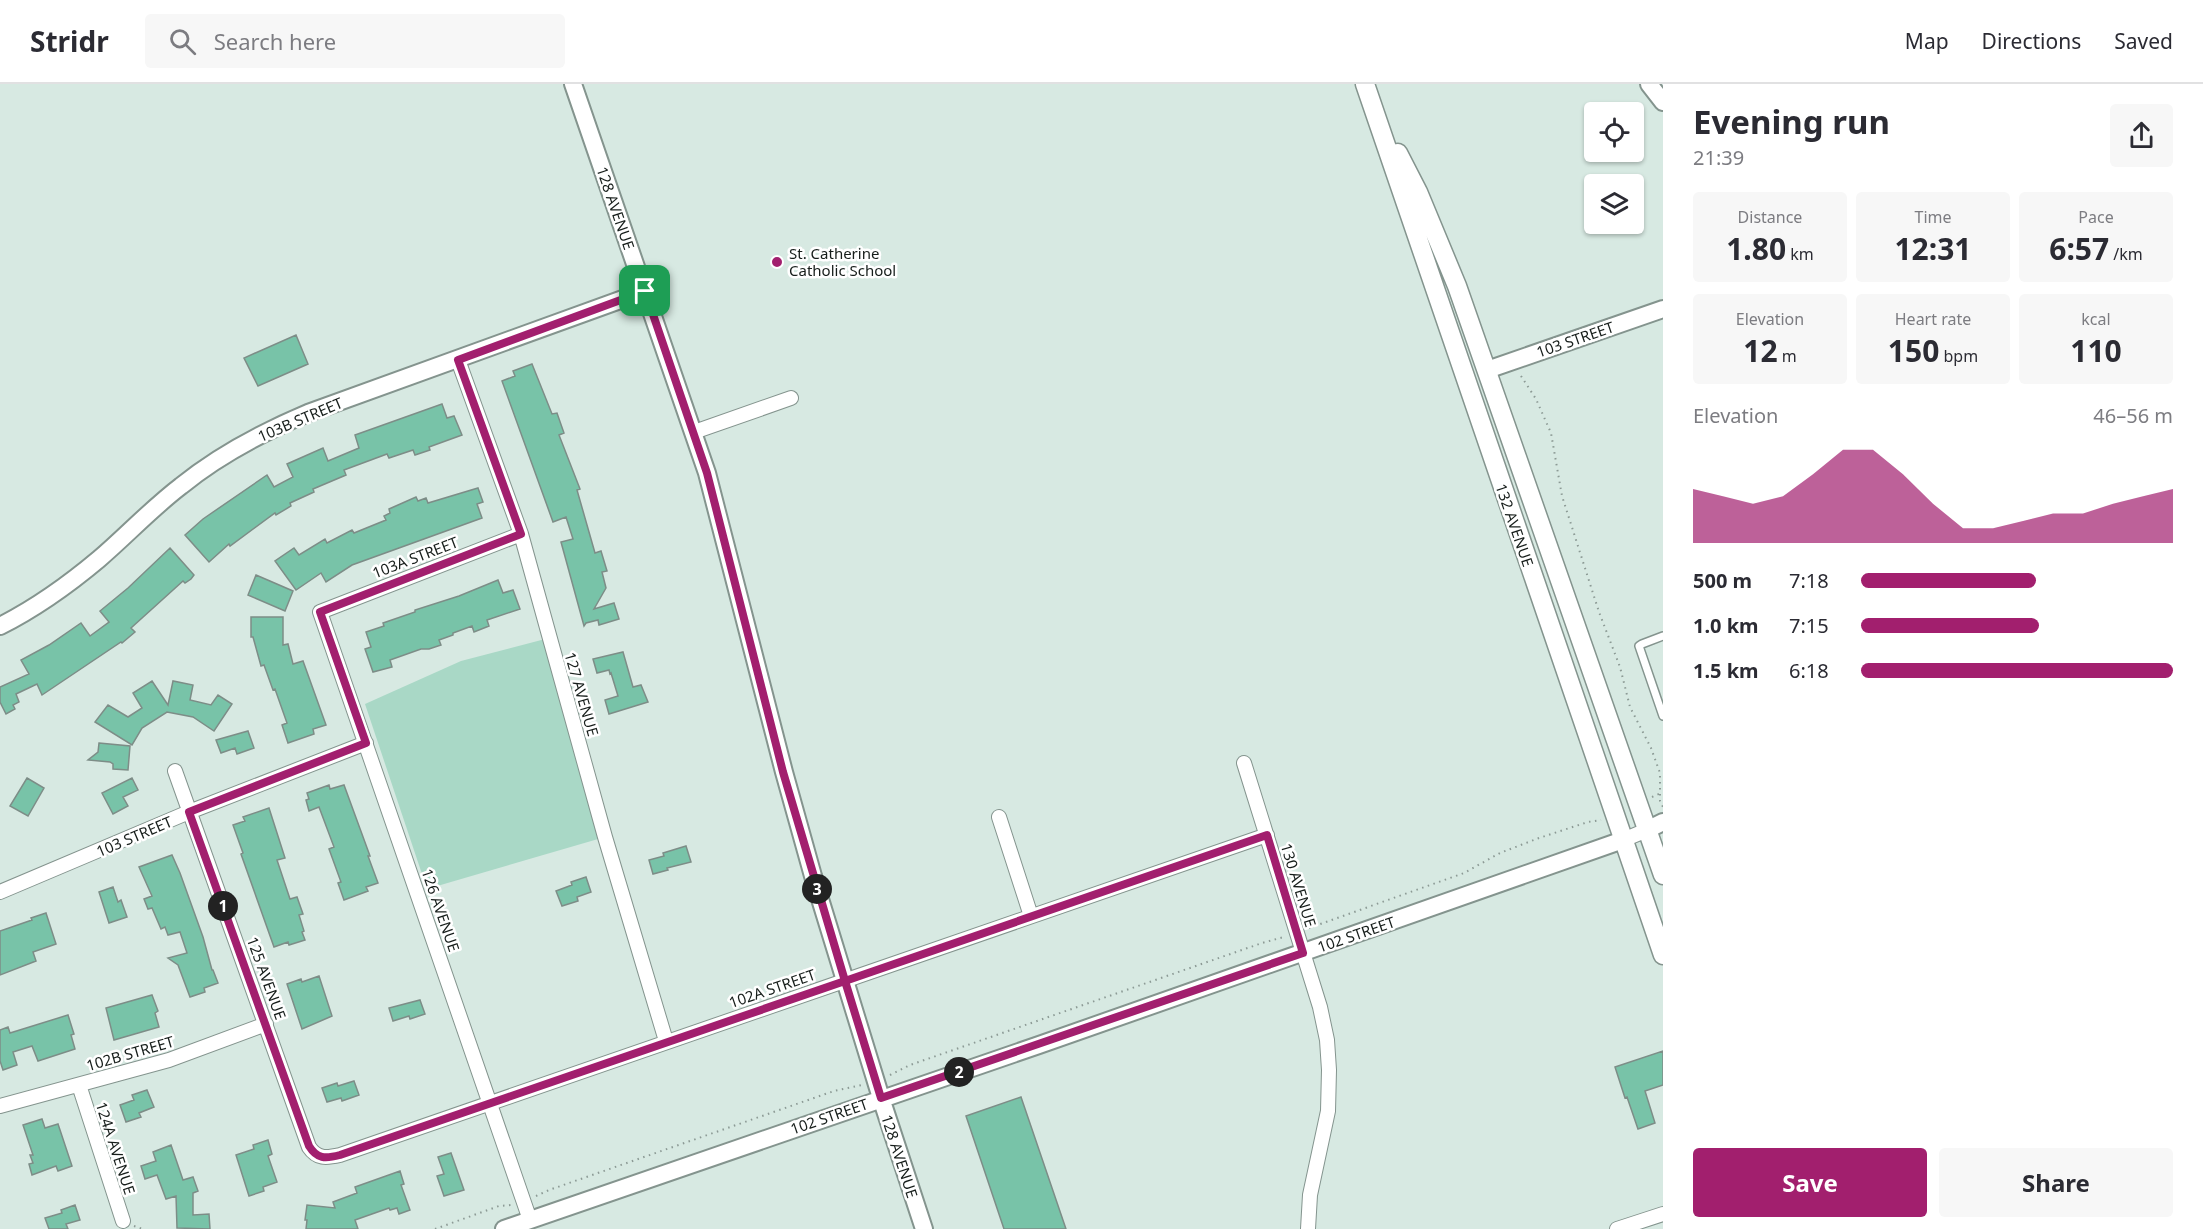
<!DOCTYPE html>
<html lang="en">
<head>
<meta charset="utf-8">
<style>
  body { margin:0; font-family:"Noto Sans",sans-serif; background:#f7f7f7; color:#2b2b33; height:100vh; display:flex; flex-direction:column; font-size:22px; white-space:nowrap }
  * { box-sizing:border-box; margin:0 }
  p { font-size:20px; color:#7c7c81 }
  .icon { flex:none; width:33px; height:33px; fill:none; stroke:currentColor; stroke-width:2; stroke-linecap:round; stroke-linejoin:round }
  .map { position:relative; flex:1; overflow:hidden }
  .panel { display:flex; flex-direction:column; background:#fff; width:540px }
  .panel>* { flex:none }
  .controls { position:absolute; left:1584px; top:18px; display:grid; gap:12px }
  .controls a { display:grid; place-items:center; width:60px; height:60px; border-radius:6px; background:#fff; box-shadow:0 2px 4px #0004; font-size:30px }
  .pin { position:absolute; display:grid; place-items:center; width:51px; height:51px; color:#fff; margin:-26px; border-radius:12px; box-shadow:0 3px 9px #0006 }
  .km { position:absolute; width:30px; height:30px; margin:-15px; border-radius:50%; background:#222; color:#fff; font-size:16px; line-height:30px; text-align:center }
  .round { display:grid; place-items:center; flex:none; width:63px; height:63px; border-radius:6px; background:#f7f7f7 }
  .headline { display:flex; align-items:center; justify-content:space-between; height:102px; padding:0 30px }
  h1 { font-size:33px; font-weight:700; line-height:45px }
  .figures { display:grid; grid-template-columns:repeat(3,1fr); gap:9px; height:102px; padding:6px 30px }
  .figures div { display:grid; align-content:center; border-radius:6px; background:#f7f7f7; text-align:center }
  .figures b { font-size:30px; font-weight:700 }
  .figures small { font-size:16px; font-weight:400 }
  .figures p { font-size:16px }
  .chart { height:168px; padding:12px 30px }
  .chart p { display:flex; justify-content:space-between }
  .chart svg { width:100%; height:108px; margin-top:6px; fill:#a21f6e; opacity:.7 }
  .primary-button { display:flex; gap:12px; margin-top:auto; padding:12px 30px }
  .primary-button a { flex:1; height:69px; border-radius:6px; background:#a21f6e; color:#fff; font-size:24px; font-weight:700; line-height:69px; text-align:center }
  .primary-button a+a { background:#f7f7f7; color:#2b2b33 }
  ul { padding:0 30px; list-style:none; font-size:20px }
  li { display:grid; grid-template-columns:96px 72px 1fr; align-items:center; height:45px }
  li i { height:15px; border-radius:8px; background:#a21f6e }
  header { display:flex; align-items:center; gap:36px; box-sizing:border-box; height:84px; padding:0 30px; background:#fff; border-bottom:2px solid #e1e1e2 }
  header strong { font-size:28px }
  nav { display:flex; gap:33px; margin-inline-start:auto; font-size:21px }
  .search { width:420px; height:54px; background:#f7f7f7; display:flex; align-items:center; gap:15px; box-sizing:border-box; padding:0 21px; border-radius:6px; color:#7c7c81; font-size:22px }
  main { display:flex; flex:1; min-height:0 }
  .map>svg:first-child { display:block }
  .green { fill:#a9d8c6 }
  .building { fill:#78c3a8; stroke:#7d8d87; stroke-width:1.5 }
  .lines { fill:none; stroke-linecap:round; stroke-linejoin:round }
  .service-casing { stroke:#84948e; stroke-width:10 }
  .minor-casing { stroke:#84948e; stroke-width:16 }
  .tertiary-casing { stroke:#84948e; stroke-width:20 }
  .secondary-casing { stroke:#84948e; stroke-width:21 }
  .path { stroke:#8c9a95; stroke-width:2; stroke-dasharray:1.5 4.5; stroke-linecap:butt }
  .service { stroke:#fff; stroke-width:7 }
  .minor { stroke:#fff; stroke-width:14 }
  .tertiary { stroke:#fff; stroke-width:16 }
  .secondary { stroke:#fff; stroke-width:18 }
  .route-casing { stroke:#fff; stroke-width:12 }
  .route { stroke:#a21f6e; stroke-width:8 }
  .poi-dot { fill:#a21f6e; stroke:#fff; stroke-width:2 }
  .labels { text-anchor:middle; dominant-baseline:central; stroke-width:5; stroke-linejoin:round; paint-order:stroke }
  .street-label { font-size:15px; fill:#161d1a; stroke:#fff }
  .poi-label { font-size:15px; fill:#161d1a; stroke:#fff; text-anchor:start }
</style>
</head>
<body>
<header>
<strong>Stridr</strong>
<div class="search"><svg class="icon" aria-label="search" viewBox="0 0 24 24"><circle cx="10" cy="10" r="6"/><path d="M15 15l6 6"/></svg>Search here</div>
<nav><a>Map</a><a>Directions</a><a>Saved</a></nav>
</header>
<main>
<div class="map">
<svg width="1663" height="1145" viewBox="0 0 1663 1145">
  <rect width="100%" height="100%" fill="#d7e9e2"/>
  <path class="green" d="M549 554 605 753 427 805 365 620 461 577Z"/>
  <path class="building" d="M296 251 308 280 258 302 244 274Z
    M532 280 552 330 557 329 564 349 559 351 580 405 577 406 595 469 601 467 607 487 602 488 606 504 594 525 614 519 619 535 599 541 598 536 586 539 584 542 561 458 573 455 566 433 553 438 502 297 515 292 513 287Z
    M442 320 447 334 454 332 462 351 429 363 430 366 415 371 413 366 389 374 387 370 344 386 346 391 313 405 314 408 290 419 291 422 276 431 275 429 230 462 229 460 209 478 185 451 203 435 267 391 274 403 293 393 287 380 323 364 328 377 359 364 355 351Z
    M478 404 483 418 477 420 482 434 352 481 326 498 321 489 296 506 275 477 294 464 299 471 325 455 327 459 352 446 354 449 386 436 384 432 390 429 389 425 416 413 418 417 426 414 428 419Z
    M170 464 194 491 191 495 185 499 183 497 131 544 135 548 122 559 121 558 42 611 37 600 16 610 19 618 13 621 15 625 6 630 0 618V603L29 590 21 576 49 561 81 539 90 552 109 538 100 527 128 504Z
    M256 491 293 507 285 527 248 511Z
    M498 496 503 509 513 506 520 525 487 536 489 542 474 548 472 542 453 549V551L439 556 441 561 429 565H421L390 576 392 583 373 588 365 565 371 563 366 548 384 542 383 539 415 528V526L459 512Z
    M251 533H283V561L288 560 293 580 303 577 326 641 313 645 314 650 288 659 282 641 287 639 275 605 273 606 264 581 261 582 253 553H251Z
    M623 568 633 603 641 601 648 618 609 630 605 616 618 612 611 589 610 590 609 586 597 589 593 575Z
    M152 597 168 621 173 597 193 601 190 616 211 621 218 611 232 620 214 647 193 633 167 628 142 644 132 661 95 638 108 621 128 633 142 624 133 609Z
    M248 647 254 664 237 670 235 664 221 669 216 656Z
    M99 659 130 662 128 686 113 685V680L110 678 88 676 98 668Z
    M27 694 44 704 28 732 10 722Z
    M132 694 138 706 123 713 128 722 113 730 102 709Z
    M329 701 330 705 344 701 370 772H368L378 799 366 803 368 807 344 816 338 799 341 798 329 765 334 763 319 723 309 727 306 716 309 715 307 709Z
    M269 724 285 774 277 776 290 815 297 813 303 830 299 831 304 847 302 848 305 856 289 861 288 858 274 863 241 770 243 769 233 741 245 737 243 733Z
    M686 762 691 778 667 784 668 786 653 790 649 776 664 772 663 769Z
    M172 771 180 789 203 853 212 886H213L218 899 204 904 205 908 190 913 178 881 168 874 187 869 180 848 168 851 165 843 161 845 152 824 148 825 144 815 152 812 139 783Z
    M586 793 591 808 577 813 578 817 562 822 556 807 572 801 571 798Z
    M113 803 118 818 121 816 127 833 109 839 99 808Z
    M46 829 56 860 33 868 36 877 0 891V847L32 836 31 834Z
    M319 892 332 932 302 945 287 900 301 895 302 898Z
    M152 911 158 927 155 929 159 943 114 956 106 924Z
    M420 916 425 930 410 935 409 932 393 937 389 924Z
    M68 931 74 950 71 951 75 965 38 977 32 962 13 968 17 981 3 986 0 977V946L8 943 10 949Z
    M1663 967V1001L1645 1007 1655 1039 1638 1045 1627 1013 1625 1014 1615 983Z
    M354 997 359 1011 342 1017 341 1014 327 1018 322 1004 337 999 338 1002Z
    M147 1006 154 1023 139 1029 141 1033 126 1038 120 1021 134 1016 132 1011Z
    M1021 1013 1066 1145H1004L966 1032Z
    M42 1035 45 1044 58 1040 72 1082 58 1087 56 1082 32 1091 29 1080 33 1079 30 1071H33L23 1041Z
    M268 1056 272 1070 268 1072 277 1098 263 1103 264 1107 249 1112 236 1071 254 1065 253 1061Z
    M171 1061 183 1096 193 1093 198 1107 193 1109V1131L209 1130 210 1145 177 1144 176 1112 166 1115 157 1091 145 1095 141 1082 156 1077 153 1068Z
    M451 1069 464 1106 444 1112 437 1092 444 1090 438 1073Z
    M400 1087 404 1100 401 1101 410 1126 399 1130 397 1124 390 1126 389 1124 355 1136 358 1145H306L307 1136H305L307 1121 335 1124 333 1118 357 1109 355 1103Z
    M75 1121 80 1136 66 1140 68 1145H49L45 1134 62 1129 61 1126Z"/>
  <g class="lines">
    <defs>
      <path id="service" d="M1663 552 1642 560 1639 562 1663 632"/>
      <path id="minor" d="M458 276 521 450 605 753 666 957
        M694 348 791 314
        M521 450 320 528 530 1136
        M1244 679 1320 923 1327 956 1329 986 1328 1027 1310 1111 1308 1145
        M175 687 309 1063C317 1075 326 1074 340 1071L1267 751
        M999 733 1031 832
        M1623 756 1647 746
        M0 808 189 728 366 659
        M79 1001 123 1137
        M0 1022 169 976 266 940
        M1617 1145 1663 1130"/>
      <path id="tertiary" d="M573 0 707 389 784 688 813 792 881 1014 924 1145
        M1649 0 1663 18
        M1487 286 1663 225
        M0 542C36 524 68 501 99 475 127 451 152 424 181 402 219 371 263 348 308 329L645 207
        M1647 746 1663 738
        M504 1145 1039 961 1623 756"/>
      <path id="secondary" d="M1365 0 1663 871
        M1398 69 1418 108 1457 202 1663 791"/>
    </defs>
    <use href="#service" class="service-casing"/>
    <use href="#minor" class="minor-casing"/>
    <use href="#tertiary" class="tertiary-casing"/>
    <use href="#secondary" class="secondary-casing"/>
    <path class="path" d="M1521 292 1536 315 1551 349 1562 412 1599 528 1620 583 1630 623 1651 664 1660 689V717L1663 723
      M1652 713 1661 709
      M1309 844 1464 789 1500 769 1539 754 1588 738 1601 736
      M890 991 910 981 1262 859 1284 853
      M536 1112 549 1106 834 1007 862 1001
      M134 1142 143 1145
      M435 1145 499 1122 511 1121"/>
    <use href="#service" class="service"/>
    <use href="#minor" class="minor"/>
    <use href="#tertiary" class="tertiary"/>
    <use href="#secondary" class="secondary"/>
  </g>
  <g class="lines">
    <defs>
      <path id="route" d="M645 207 458 276 521 450 320 528 366 659 189 728 309 1062C317 1075 325 1075 340 1071 509 1014 676 954 845 897L881 1014 1303 869 1267 751 845 897 783 688 707 389 645 207"/>
    </defs>
    <use href="#route" class="route-casing"/>
    <use href="#route" class="route"/>
  </g>
  <circle class="poi-dot" cx="777" cy="178" r="6"/>
  <g class="labels">
    <g class="street-label">
      <text transform="translate(616 124) rotate(71)">128 AVENUE</text>
      <text transform="translate(1575 255) rotate(-19)">103 STREET</text>
      <text transform="translate(300 335) rotate(-23)">103B STREET</text>
      <text transform="translate(1515 441) rotate(71)">132 AVENUE</text>
      <text transform="translate(415 473) rotate(-21)">103A STREET</text>
      <text transform="translate(582 610) rotate(74)">127 AVENUE</text>
      <text transform="translate(134 752) rotate(-23)">103 STREET</text>
      <text transform="translate(1299 801) rotate(73)">130 AVENUE</text>
      <text transform="translate(441 826) rotate(71)">126 AVENUE</text>
      <text transform="translate(1356 850) rotate(-19)">102 STREET</text>
      <text transform="translate(267 894) rotate(70)">125 AVENUE</text>
      <text transform="translate(772 904) rotate(-19)">102A STREET</text>
      <text transform="translate(130 969) rotate(-16)">102B STREET</text>
      <text transform="translate(829 1032) rotate(-19)">102 STREET</text>
      <text transform="translate(116 1064) rotate(72)">124A AVENUE</text>
      <text transform="translate(900 1072) rotate(72)">128 AVENUE</text>
    </g>
    <g class="poi-label">
      <text x="789" y="169">St. Catherine<tspan x="789" dy="17">Catholic School</tspan></text>
    </g>
  </g>
</svg>
<div class="controls">
<a><svg class="icon" aria-label="locate" viewBox="0 0 24 24"><circle cx="12" cy="12" r="6"/><path d="M12 2v4M12 18v4M2 12h4M18 12h4"/></svg></a>
<a><svg class="icon" aria-label="layers" viewBox="0 0 24 24"><path d="M12 4l9 5-9 5-9-5zM3 14l9 5 9-5"/></svg></a>
</div>
<div class="pin" style="left:645px;top:207px;background:#1e9e55"><svg class="icon" aria-label="arrive" viewBox="0 0 24 24"><path d="M6 21V4h12l-3 4 3 4H6"/></svg></div>
<b class="km" style="left:223px;top:822px">1</b>
<b class="km" style="left:959px;top:988px">2</b>
<b class="km" style="left:817px;top:805px">3</b>
</div>
<section class="panel">
<div class="headline"><div><h1>Evening run</h1><p>21:39</p></div><a class="round"><svg class="icon" aria-label="share" viewBox="0 0 24 24"><path d="M12 15V3M7 8l5-5 5 5M5 13v7h14v-7"/></svg></a></div>
<div class="figures">
<div><p>Distance</p><b>1.80<small> km</small></b></div>
<div><p>Time</p><b>12:31</b></div>
<div><p>Pace</p><b>6:57<small> /km</small></b></div>
</div>
<div class="figures">
<div><p>Elevation</p><b>12<small> m</small></b></div>
<div><p>Heart rate</p><b>150<small> bpm</small></b></div>
<div><p>kcal</p><b>110</b></div>
</div>
<div class="chart"><p><span>Elevation</span>46–56 m</p>
<svg viewBox="0 0 160 44" preserveAspectRatio="none"><path d="M0 44V22L10 25L20 28L30 25L40 16L50 6L60 6L70 16L80 28L90 38L100 38L110 35L120 32L130 32L140 28L150 25L160 22V44z"/></svg>
</div>
<ul>
<li><b>500 m</b>7:18<i style="width:56%"></i></li>
<li><b>1.0 km</b>7:15<i style="width:57%"></i></li>
<li><b>1.5 km</b>6:18<i style="width:100%"></i></li>
</ul>
<div class="primary-button"><a>Save</a><a>Share</a></div>
</section>
</main>
</body>
</html>
